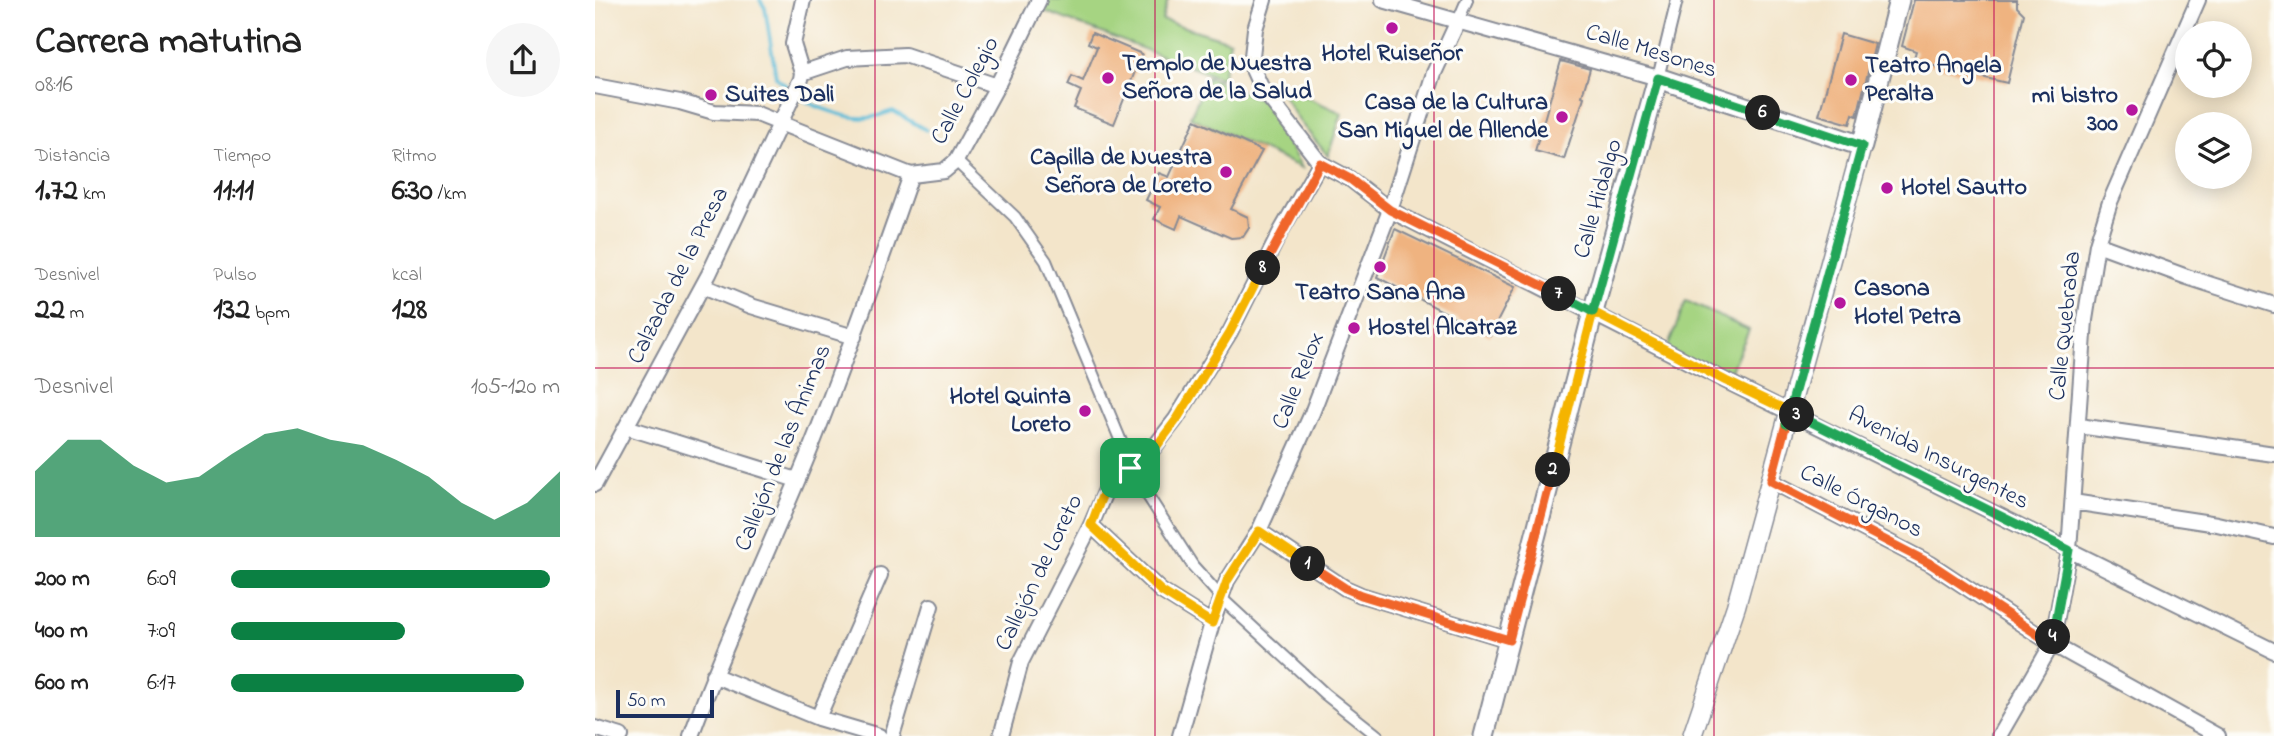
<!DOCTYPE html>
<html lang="es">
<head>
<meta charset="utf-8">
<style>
  body { margin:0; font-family:"Indie Flower",sans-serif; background:#f6f6f6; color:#222; height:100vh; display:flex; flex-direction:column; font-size:26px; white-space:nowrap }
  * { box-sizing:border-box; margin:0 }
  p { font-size:23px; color:#767676 }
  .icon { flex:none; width:38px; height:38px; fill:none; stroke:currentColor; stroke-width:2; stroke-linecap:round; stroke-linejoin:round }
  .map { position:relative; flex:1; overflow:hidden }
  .drawer { display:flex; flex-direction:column; background:#fff; width:595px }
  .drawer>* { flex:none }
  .controls { position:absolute; left:1580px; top:21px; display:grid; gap:14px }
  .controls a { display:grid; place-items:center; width:77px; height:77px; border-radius:50%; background:#fff; box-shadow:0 4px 18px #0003; font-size:35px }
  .scale { position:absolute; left:21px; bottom:18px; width:98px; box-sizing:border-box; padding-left:7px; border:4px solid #1b2f5e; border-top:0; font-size:19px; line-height:24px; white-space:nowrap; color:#1b2f5e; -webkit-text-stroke:5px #fdfcf7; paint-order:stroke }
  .pin { position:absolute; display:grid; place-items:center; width:60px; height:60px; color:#fff; margin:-30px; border-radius:14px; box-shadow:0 4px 10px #0006 }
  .km { position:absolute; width:35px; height:35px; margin:-18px; border-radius:50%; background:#222; color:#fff; font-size:19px; line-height:35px; text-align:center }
  .round { display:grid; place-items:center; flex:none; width:74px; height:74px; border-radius:37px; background:#f6f6f6 }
  .headline { display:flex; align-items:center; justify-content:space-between; height:119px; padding:0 35px }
  h1 { font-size:38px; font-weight:800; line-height:52px }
  .metrics { display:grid; grid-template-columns:repeat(3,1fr); gap:10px; height:119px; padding:7px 35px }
  .metrics div { display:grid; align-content:center }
  .metrics b { font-size:30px; font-weight:800 }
  .metrics small { font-size:19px; font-weight:400 }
  .metrics p { font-size:19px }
  .chart { height:196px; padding:14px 35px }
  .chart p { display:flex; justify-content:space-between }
  .chart svg { width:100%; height:126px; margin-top:7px; fill:#0b8043; opacity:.7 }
  ul { padding:0 35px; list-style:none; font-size:23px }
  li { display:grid; grid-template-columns:112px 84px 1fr; align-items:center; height:52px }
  li i { height:18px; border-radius:9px; background:#0b8043 }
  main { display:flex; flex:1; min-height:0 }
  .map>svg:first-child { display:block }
  .green { fill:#a6d482; stroke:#608270; stroke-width:2 }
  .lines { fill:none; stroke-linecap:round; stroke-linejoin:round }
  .stream { stroke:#59bbd8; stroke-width:3.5 }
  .building { fill:#efb380 }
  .pedestrian-casing { stroke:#878a94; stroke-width:14 }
  .minor-casing { stroke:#878a94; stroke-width:18 }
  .tertiary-casing { stroke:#878a94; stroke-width:21 }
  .secondary-casing { stroke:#878a94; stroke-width:23 }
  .pedestrian { stroke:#fff; stroke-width:10 }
  .minor { stroke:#fff; stroke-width:14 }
  .tertiary { stroke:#fff; stroke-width:18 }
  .secondary { stroke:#fff; stroke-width:19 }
  .split-1-casing { stroke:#fff; stroke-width:14 }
  .split-2-casing { stroke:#fff; stroke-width:14 }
  .split-3-casing { stroke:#fff; stroke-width:14 }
  .split-4-casing { stroke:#fff; stroke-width:14 }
  .split-5-casing { stroke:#fff; stroke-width:14 }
  .split-6-casing { stroke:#fff; stroke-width:14 }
  .split-7-casing { stroke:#fff; stroke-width:14 }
  .split-8-casing { stroke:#fff; stroke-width:14 }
  .split-9-casing { stroke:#fff; stroke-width:14 }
  .split-1 { stroke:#f5b400; stroke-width:9 }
  .split-2 { stroke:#f0652b; stroke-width:9 }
  .split-3 { stroke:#f5b400; stroke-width:9 }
  .split-4 { stroke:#22a559; stroke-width:9 }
  .split-5 { stroke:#f0652b; stroke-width:9 }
  .split-6 { stroke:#22a559; stroke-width:9 }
  .split-7 { stroke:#22a559; stroke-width:9 }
  .split-8 { stroke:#f0652b; stroke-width:9 }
  .split-9 { stroke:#f5b400; stroke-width:9 }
  .grid { fill:none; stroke:#c2185b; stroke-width:2; stroke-opacity:0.55 }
  .poi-dot { fill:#b5179e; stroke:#fdfcf7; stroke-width:2.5 }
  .labels { text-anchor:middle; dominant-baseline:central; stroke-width:6; stroke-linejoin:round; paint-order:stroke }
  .street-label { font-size:24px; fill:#1b2f5e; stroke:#fdfcf7 }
  .poi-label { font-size:24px; font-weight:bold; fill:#1b2f5e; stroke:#fdfcf7; text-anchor:start }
</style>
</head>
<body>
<main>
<section class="drawer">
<div class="headline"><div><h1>Carrera matutina</h1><p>08:16</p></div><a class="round"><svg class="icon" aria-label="share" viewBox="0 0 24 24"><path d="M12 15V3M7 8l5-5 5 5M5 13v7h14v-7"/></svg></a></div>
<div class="metrics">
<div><p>Distancia</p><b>1.72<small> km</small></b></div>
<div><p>Tiempo</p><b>11:11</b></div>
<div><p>Ritmo</p><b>6:30<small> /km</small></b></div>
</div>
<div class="metrics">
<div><p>Desnivel</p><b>22<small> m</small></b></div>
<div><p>Pulso</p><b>132<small> bpm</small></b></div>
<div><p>kcal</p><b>128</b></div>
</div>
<div class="chart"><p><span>Desnivel</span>105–120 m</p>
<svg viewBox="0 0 160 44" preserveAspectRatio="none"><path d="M0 44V21L10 10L20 10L30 19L40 25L50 23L60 15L70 8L80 6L90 10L100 12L110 17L120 23L130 32L140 38L150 32L160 21V44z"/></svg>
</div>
<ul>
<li><b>200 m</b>6:09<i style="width:97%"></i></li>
<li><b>400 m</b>7:09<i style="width:53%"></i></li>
<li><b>600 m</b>6:17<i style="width:89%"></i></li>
</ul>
</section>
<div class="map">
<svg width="1679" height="736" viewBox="0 0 1679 736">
  <rect width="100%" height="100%" fill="#fdfcf7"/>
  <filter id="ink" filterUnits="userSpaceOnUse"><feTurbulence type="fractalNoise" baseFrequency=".0143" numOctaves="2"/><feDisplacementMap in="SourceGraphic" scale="14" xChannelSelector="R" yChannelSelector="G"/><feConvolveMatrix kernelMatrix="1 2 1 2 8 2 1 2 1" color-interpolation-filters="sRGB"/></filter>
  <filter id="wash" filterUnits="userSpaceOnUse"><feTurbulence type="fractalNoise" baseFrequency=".00686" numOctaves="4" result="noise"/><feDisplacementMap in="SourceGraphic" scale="28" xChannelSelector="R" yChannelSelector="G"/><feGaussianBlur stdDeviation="1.57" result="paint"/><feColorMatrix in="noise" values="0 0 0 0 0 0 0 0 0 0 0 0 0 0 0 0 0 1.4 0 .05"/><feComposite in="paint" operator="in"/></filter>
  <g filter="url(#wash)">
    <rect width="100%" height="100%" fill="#f3e5ca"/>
    <path class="green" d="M453 0H573L567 20 635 41 627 79 449 11Z
      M613 77 669 101 707 168 595 117Z
      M680 83 747 113 733 156 704 121Z
      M1091 301 1154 330 1131 381 1072 349Z"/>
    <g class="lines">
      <path class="stream" d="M165 0 170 8 181 77 194 88
        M205 97C218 107 254 119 270 118 279 118 290 113 298 111L331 130"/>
    </g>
    <g id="blocks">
      <path class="building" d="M1319 0H1422V7L1429 14 1412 83 1318 61 1321 51 1307 46Z
        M497 33 547 54 519 124 479 108 486 91 473 85 477 76 488 81 502 47 493 43Z
        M1246 34 1280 44 1262 116 1258 114 1255 124 1224 115Z
        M966 61 995 69 987 96 989 97 969 159 940 151Z
        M600 120 667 151 636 209 653 217 654 228 648 237 636 238 586 216 581 229 559 219 565 207 551 200 564 173 574 177Z
        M800 229 920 287 895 336 782 277Z"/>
    </g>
  </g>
  <g filter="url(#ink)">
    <use href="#blocks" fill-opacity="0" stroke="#878a94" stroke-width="2"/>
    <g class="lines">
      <defs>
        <path id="pedestrian" d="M863 21 872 0
          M1063 78 1082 0
          M361 161 420 217 451 261 532 456 535 468 598 566 626 597
          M626 598 730 694 783 736"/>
        <path id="minor" d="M669 0 660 29 656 65 666 87 725 163 755 179 795 210 1131 381 1679 651
          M788 0 1063 78
          M207 73 252 58 310 55 402 86
          M0 86 85 102 119 112 162 114 316 175 349 171 361 161 402 86 444 0
          M1502 244 1592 277 1679 305
          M108 286 156 306 259 337
          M1484 426 1679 454
          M31 427 202 480
          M1176 481 1336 564 1457 644 1623 736
          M0 484 114 274 206 79 207 73 198 44 208 0
          M1478 502 1622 524 1679 537
          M496 525 566 591 617 623
          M664 531 750 588 766 595 914 640
          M118 675 223 718 284 736
          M223 718 285 575
          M0 728 26 736
          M96 736C131 639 176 546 215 450 251 359 284 267 316 175
          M297 736 336 606
          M406 736 426 662 496 525 516 478 526 470 535 468 550 459 581 419 635 332 686 231 725 163
          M585 736 617 623 632 581 664 531 717 413 795 210 839 73 863 21
          M1404 736 1457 644 1474 550 1490 320 1502 244 1515 202 1603 0"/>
        <path id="tertiary" d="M1097 736 1141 606 1267 146"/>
        <path id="secondary" d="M889 736 998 312 1063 78 1267 146 1304 0"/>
      </defs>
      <use href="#pedestrian" class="pedestrian-casing"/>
      <use href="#minor" class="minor-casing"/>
      <use href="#tertiary" class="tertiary-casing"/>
      <use href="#secondary" class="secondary-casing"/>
      <use href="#pedestrian" class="pedestrian"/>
      <use href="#minor" class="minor"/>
      <use href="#tertiary" class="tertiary"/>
      <use href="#secondary" class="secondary"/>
    </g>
  </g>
  <g class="lines" filter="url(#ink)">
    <defs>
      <path id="split-1" d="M535 468C510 474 505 504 496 525L566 591 617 623 632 581 664 531 713 564"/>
      <path id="split-2" d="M713 564 750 588 766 595 914 640 958 470"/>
      <path id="split-3" d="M958 470 998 312 1131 381 1202 415"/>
      <path id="split-4" d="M1202 415 1474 550 1458 637"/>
      <path id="split-5" d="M1191 424 1176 481 1336 564 1457 644 1458 637"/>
      <path id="split-6" d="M1168 113 1267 146 1191 424"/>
      <path id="split-7" d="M964 294 998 312 1063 78 1168 113"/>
      <path id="split-8" d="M668 268 725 163 755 179 795 210 964 294"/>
      <path id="split-9" d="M535 468 558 451 582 419 635 332 668 268"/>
    </defs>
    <use href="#split-1" class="split-1-casing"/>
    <use href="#split-2" class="split-2-casing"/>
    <use href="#split-3" class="split-3-casing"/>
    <use href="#split-4" class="split-4-casing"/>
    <use href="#split-5" class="split-5-casing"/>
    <use href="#split-6" class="split-6-casing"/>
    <use href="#split-7" class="split-7-casing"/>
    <use href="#split-8" class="split-8-casing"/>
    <use href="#split-9" class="split-9-casing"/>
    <use href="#split-1" class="split-1"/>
    <use href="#split-2" class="split-2"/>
    <use href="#split-3" class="split-3"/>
    <use href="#split-4" class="split-4"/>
    <use href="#split-5" class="split-5"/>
    <use href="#split-6" class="split-6"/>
    <use href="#split-7" class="split-7"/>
    <use href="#split-8" class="split-8"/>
    <use href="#split-9" class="split-9"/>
  </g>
  <path class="grid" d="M280 0V736M560 0V736M839 0V736M1119 0V736M1399 0V736M0 368H1679"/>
  <g class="poi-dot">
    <circle cx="797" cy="28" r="7"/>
    <circle cx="513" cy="78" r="7"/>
    <circle cx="1256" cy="80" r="7"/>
    <circle cx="116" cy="95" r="7"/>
    <circle cx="1537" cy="110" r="7"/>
    <circle cx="967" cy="117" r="7"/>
    <circle cx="631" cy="172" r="7"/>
    <circle cx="1292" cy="188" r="7"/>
    <circle cx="785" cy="267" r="7"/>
    <circle cx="1245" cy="303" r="7"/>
    <circle cx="759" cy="328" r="7"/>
    <circle cx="490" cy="411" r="7"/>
  </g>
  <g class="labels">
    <g class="street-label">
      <text transform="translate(1056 52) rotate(17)">Calle Mesones</text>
      <text transform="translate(371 91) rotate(-62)">Calle Colegio</text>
      <text transform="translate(1004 199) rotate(-74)">Calle Hidalgo</text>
      <text transform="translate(84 276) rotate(-63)">Calzada de la Presa</text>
      <text transform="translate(1471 326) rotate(-84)">Calle Quebrada</text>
      <text transform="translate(704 381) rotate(-68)">Calle Relox</text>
      <text transform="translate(189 448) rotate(-68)">Callejón de las Ánimas</text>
      <text transform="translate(1343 459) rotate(27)">Avenida Insurgentes</text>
      <text transform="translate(1266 502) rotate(27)">Calle Órganos</text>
      <text transform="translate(445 573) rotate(-64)">Callejón de Loreto</text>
    </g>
    <g class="poi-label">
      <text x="797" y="54" text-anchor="middle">Hotel Ruiseñor</text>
      <text x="527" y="64">Templo de Nuestra<tspan x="527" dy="28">Señora de la Salud</tspan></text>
      <text x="1270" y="66">Teatro Angela<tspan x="1270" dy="28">Peralta</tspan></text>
      <text x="130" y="95">Suites Dali</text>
      <text x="1523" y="96" text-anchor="end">mi bistro<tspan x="1523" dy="28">300</tspan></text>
      <text x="953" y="103" text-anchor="end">Casa de la Cultura<tspan x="953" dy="28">San Miguel de Allende</tspan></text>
      <text x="617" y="158" text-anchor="end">Capilla de Nuestra<tspan x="617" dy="28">Señora de Loreto</tspan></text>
      <text x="1306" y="188">Hotel Sautto</text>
      <text x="1259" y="289">Casona<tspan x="1259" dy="28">Hotel Petra</tspan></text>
      <text x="785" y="293" text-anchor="middle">Teatro Sana Ana</text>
      <text x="773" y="328">Hostel Alcatraz</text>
      <text x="476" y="397" text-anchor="end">Hotel Quinta<tspan x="476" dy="28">Loreto</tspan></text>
    </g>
  </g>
</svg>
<div class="controls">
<a><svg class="icon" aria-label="locate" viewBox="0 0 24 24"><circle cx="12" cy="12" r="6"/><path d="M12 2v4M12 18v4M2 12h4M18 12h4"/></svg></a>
<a><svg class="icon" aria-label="layers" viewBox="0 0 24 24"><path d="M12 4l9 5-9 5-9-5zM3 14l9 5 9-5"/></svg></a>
</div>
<div class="scale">50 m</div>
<div class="pin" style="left:535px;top:468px;background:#1e9e55"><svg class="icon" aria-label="arrive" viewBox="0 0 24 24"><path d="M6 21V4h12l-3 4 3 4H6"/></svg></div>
<b class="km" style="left:713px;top:564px">1</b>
<b class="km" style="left:958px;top:470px">2</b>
<b class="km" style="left:1202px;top:415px">3</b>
<b class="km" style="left:1458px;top:637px">4</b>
<b class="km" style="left:1168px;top:113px">6</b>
<b class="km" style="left:964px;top:294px">7</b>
<b class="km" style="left:668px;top:268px">8</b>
</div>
</main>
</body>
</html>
